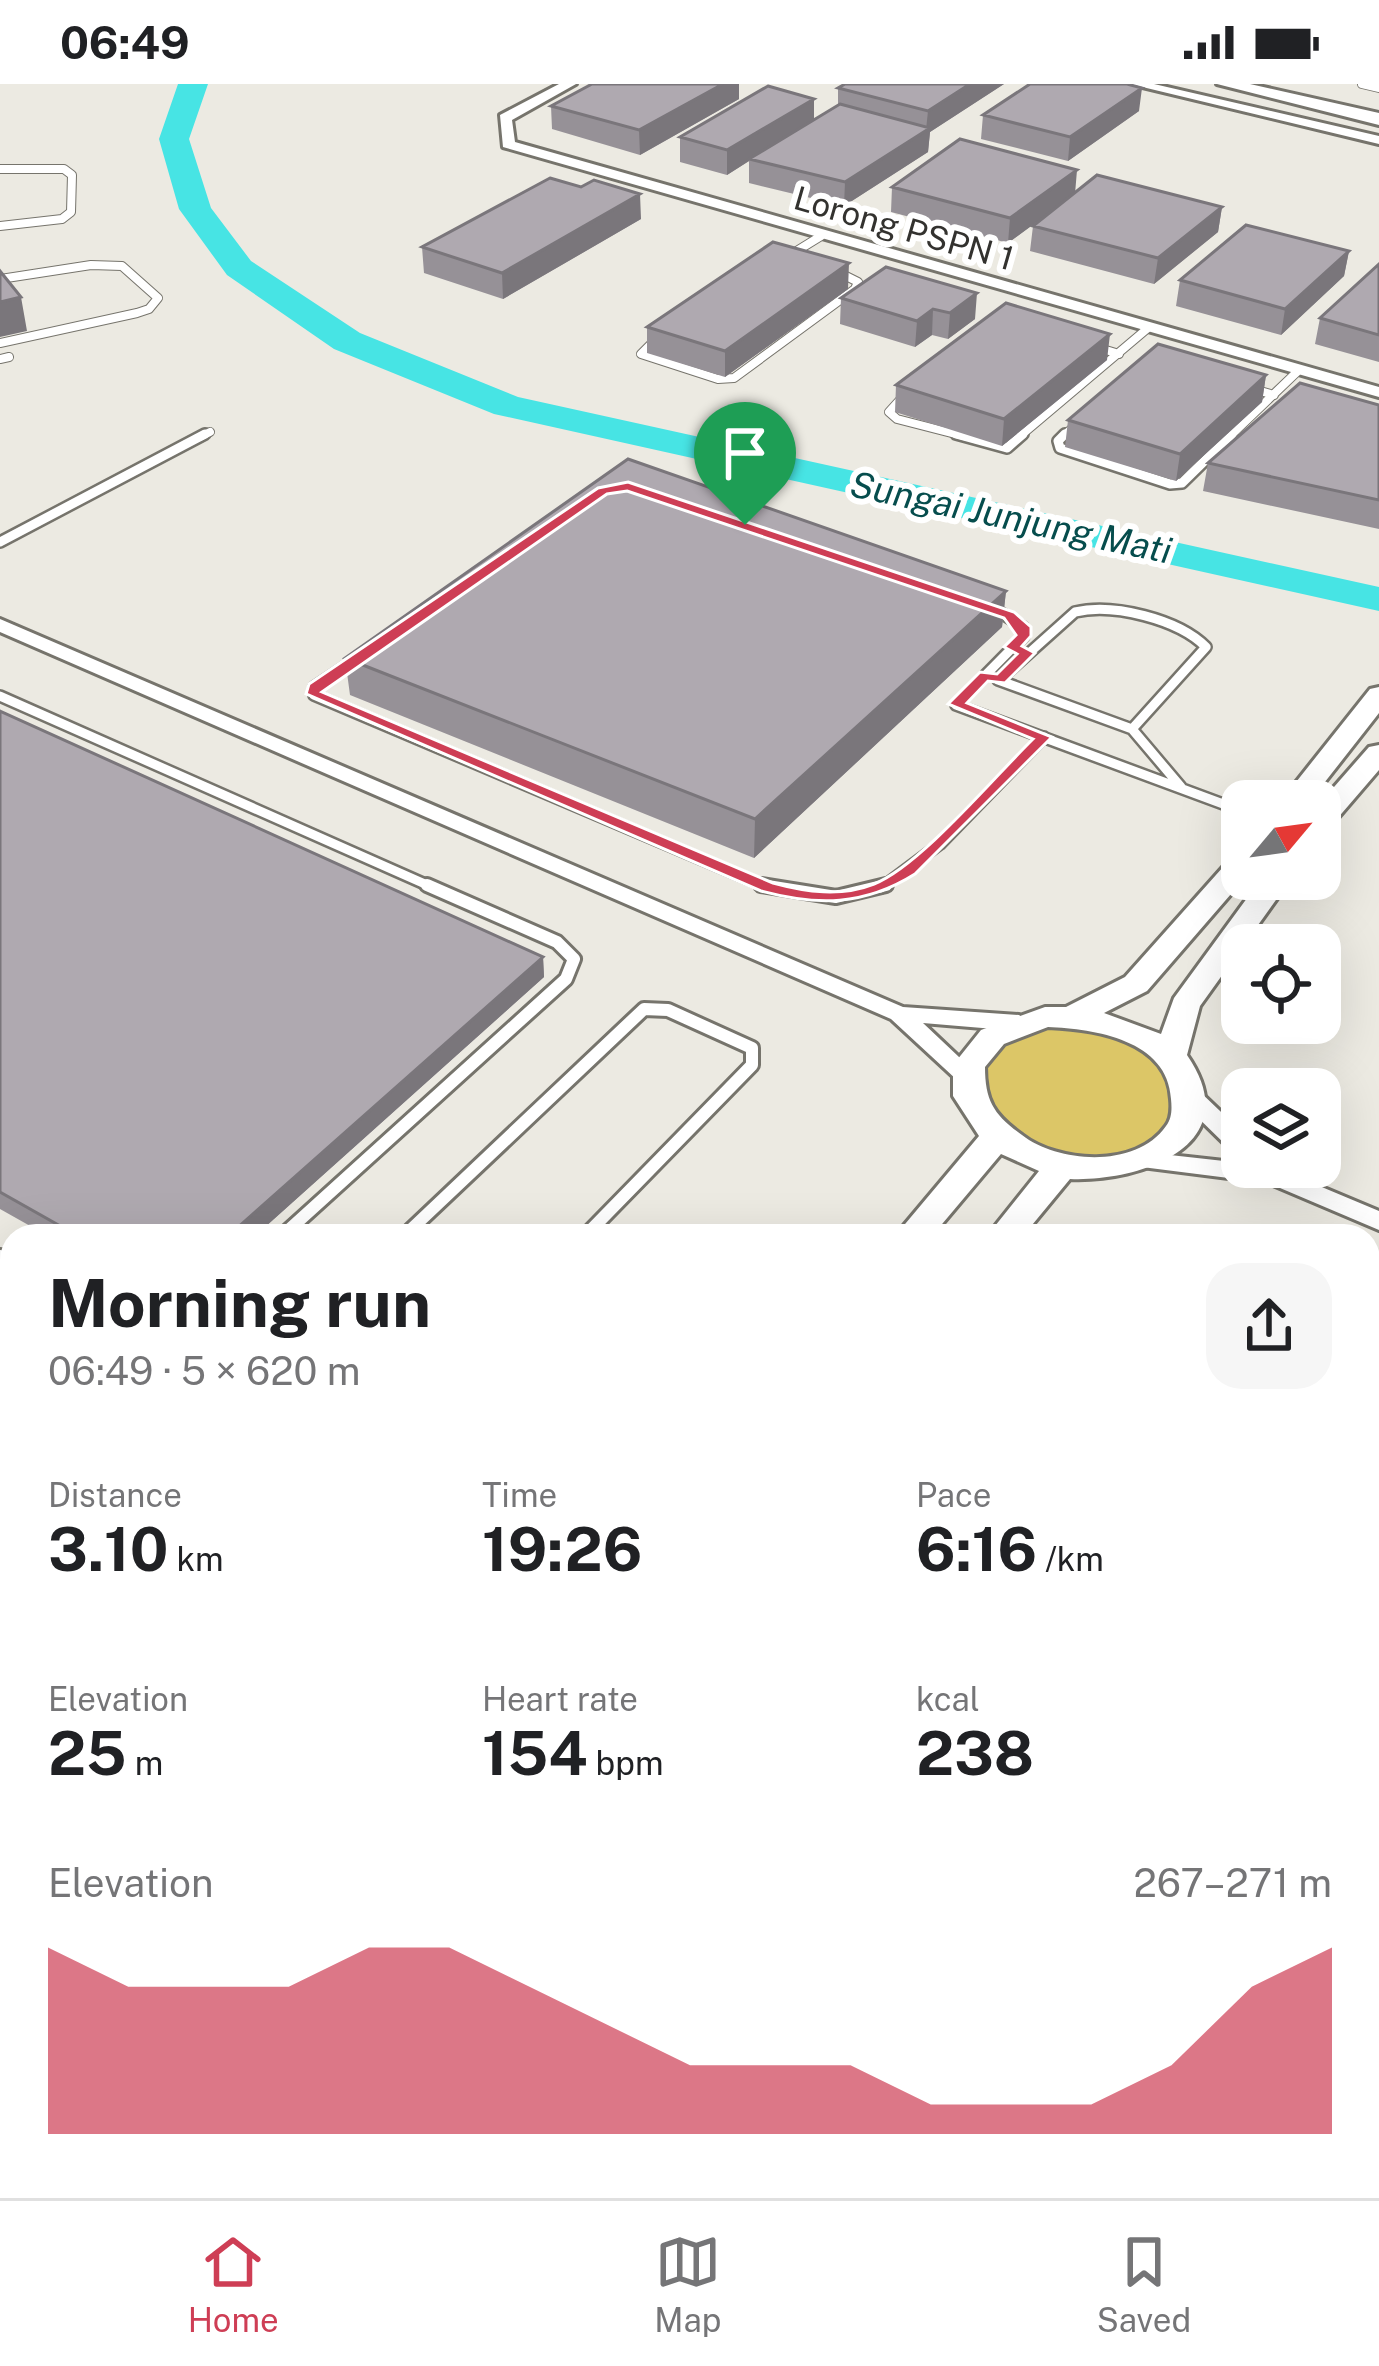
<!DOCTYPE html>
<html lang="en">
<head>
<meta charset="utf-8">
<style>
  body { margin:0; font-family:"Public Sans",sans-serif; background:#f6f6f6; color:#202124; height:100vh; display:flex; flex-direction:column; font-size:45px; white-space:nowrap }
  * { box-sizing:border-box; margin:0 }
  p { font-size:39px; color:#757577 }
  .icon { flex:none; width:66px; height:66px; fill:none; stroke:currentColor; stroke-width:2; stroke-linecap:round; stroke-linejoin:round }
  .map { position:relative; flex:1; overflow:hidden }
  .sheet { position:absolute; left:0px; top:1140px; width:1380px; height:975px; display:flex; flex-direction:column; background:#fff; border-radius:36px 36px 0 0; box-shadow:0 12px 48px #0002 }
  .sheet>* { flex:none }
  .needle { width:78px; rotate:61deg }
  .fabs { position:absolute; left:1221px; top:696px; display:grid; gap:24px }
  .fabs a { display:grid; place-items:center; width:120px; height:120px; border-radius:24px; background:#fff; box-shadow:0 12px 48px #0002; font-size:60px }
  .pin { position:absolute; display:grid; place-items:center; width:102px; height:102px; color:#fff; margin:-123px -51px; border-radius:50% 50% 50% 0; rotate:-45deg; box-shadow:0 0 12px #0007 }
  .pin .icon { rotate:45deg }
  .round { display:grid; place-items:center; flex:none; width:126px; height:126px; border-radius:36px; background:#f6f6f6 }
  .head { display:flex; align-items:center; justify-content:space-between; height:204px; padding:0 48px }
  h1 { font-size:66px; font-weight:700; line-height:90px }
  .figures { display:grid; grid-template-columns:repeat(3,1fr); gap:18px; height:204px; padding:12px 48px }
  .figures div { display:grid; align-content:center }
  .figures b { font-size:60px; font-weight:700 }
  .figures small { font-size:33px; font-weight:400 }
  .figures p { font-size:33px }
  .chart { height:336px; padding:24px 48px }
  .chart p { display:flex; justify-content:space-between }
  .chart svg { width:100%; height:216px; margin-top:12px; fill:#ce3e55; opacity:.7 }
  .status { display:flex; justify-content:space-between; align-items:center; height:84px; padding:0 60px; background:#fff; direction:ltr }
  .status svg { height:33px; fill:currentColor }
  .tab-bar { display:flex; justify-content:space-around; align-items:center; height:168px; border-top:3px solid #e0e0e0; background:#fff; font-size:33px; color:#757577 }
  .tab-bar a { display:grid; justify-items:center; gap:6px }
  .tab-bar .selected { color:#ce3e55 }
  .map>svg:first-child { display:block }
  .green { fill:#dcc667 }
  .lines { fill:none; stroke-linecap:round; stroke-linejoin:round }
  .river { fill:#47e4e4; fill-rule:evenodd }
  .service-far3-casing { stroke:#76746c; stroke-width:10 }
  .service-far2-casing { stroke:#76746c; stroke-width:14 }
  .service-far1-casing { stroke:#76746c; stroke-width:18 }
  .service-casing { stroke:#76746c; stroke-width:21 }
  .minor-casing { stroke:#76746c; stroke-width:6 }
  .tertiary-casing { stroke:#76746c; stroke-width:6 }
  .service-far3 { stroke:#fff; stroke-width:8 }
  .service-far2 { stroke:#fff; stroke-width:9 }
  .service-far1 { stroke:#fff; stroke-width:12 }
  .service { stroke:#fff; stroke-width:15 }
  .minor { fill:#fff; fill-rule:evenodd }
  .tertiary { fill:#fff; fill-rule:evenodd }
  .wall { fill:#969197 }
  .shaded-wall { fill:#7a767b }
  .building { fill:#afa9b0; stroke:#7a767b; stroke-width:3 }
  .route { fill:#ce3e55; stroke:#fff; stroke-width:3; fill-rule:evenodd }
  .labels { text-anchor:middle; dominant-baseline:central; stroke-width:12; stroke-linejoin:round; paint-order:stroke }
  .far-street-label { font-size:33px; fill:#33322f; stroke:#fff }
  .far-water-label { font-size:36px; font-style:italic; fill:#064d4d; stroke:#fff }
</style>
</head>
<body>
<div class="status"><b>06:49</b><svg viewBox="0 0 49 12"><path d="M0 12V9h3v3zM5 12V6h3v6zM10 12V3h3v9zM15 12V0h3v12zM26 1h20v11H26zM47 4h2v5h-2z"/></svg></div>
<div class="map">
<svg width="1379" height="2114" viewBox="0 0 1379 2114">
  <rect width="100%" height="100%" fill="#eceae2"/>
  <path class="green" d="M1050 941C1081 941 1112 947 1140 962 1199 994 1174 1064 1114 1073 1096 1076 1076 1079 1058 1074 1038 1068 1018 1055 999 1047L979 980 995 961Z"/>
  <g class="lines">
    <path class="river" d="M178 0H208L189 55 211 124 251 177 360 249 518 313 1379 503V527L494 330 334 265 227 191 179 125 159 55Z"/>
    <defs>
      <path id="service-far3" d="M1362 0 1379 4
        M0 85H64L72 91 71 128 62 135 0 142
        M787 173 821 152
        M0 195 91 181 122 182 158 214 149 225 137 229 0 259
        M658 253 641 270 718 295 734 294 855 205 858 198 838 188
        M1096 263 1119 270
        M0 275 9 273
        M1250 304 1274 311
        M908 307 889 328 897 335 967 353
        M200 353 210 348
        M1019 353 1148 244
        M1062 353 1076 341
        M1229 353 1299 286"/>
      <path id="service-far2" d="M956 350 1007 364 1023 350
        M1065 350 1058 357 1060 364 1170 400 1182 399 1232 350
        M0 458 205 350
        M992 523 1023 543 1024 552 956 621 1242 727
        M359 573 314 603V611L769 804
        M998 596 1132 645 1181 703
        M999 596 1075 528C1113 519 1178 535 1206 563L1132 645
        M0 612 434 804
        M881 804 940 760 1044 653"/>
      <path id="service-far1" d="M761 801 836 813 886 801
        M282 1152 566 895 574 875 557 858 427 801
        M404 1152 644 925 668 926 752 964V981L585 1152
        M0 1172 12 1179
        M1368 1234 1379 1239"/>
      <path id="service" d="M0 1406 12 1395
        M1368 1515 1379 1495
        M0 1571 12 1579
        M1368 1759 1379 1765
        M0 1761 12 1748
        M1070 2103 1087 2114
        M1188 2103 1206 2114
        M833 2114 841 2103"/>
      <path id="minor" d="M559 0H576L512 36 515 58 1379 303V313L503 63 500 31Z
        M1130 0H1154L1379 52V60Z
        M0 535 903 923 1019 931 1030 939 1019 947 923 939 977 990 973 996H957L891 935 0 548Z
        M1189 1003 1197 1005 1242 1048V1070L1233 1068 1181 1017 1177 1011 1181 1005Z
        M1143 1068 1242 1079V1083H1274L1379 1127V1146L1268 1099 1134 1082 1131 1076Z
        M641 2103H678L674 2114H637Z"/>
      <path id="tertiary" d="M1217 0H1250L1379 29V41Z
        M1379 603V629L1310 717H1281L1370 605Z
        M1379 661V686L1330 743 1320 746V719L1369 663Z
        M1242 770 1244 795 1147 907 1104 929 1161 950 1174 914 1261 795H1291L1200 922 1187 971C1249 1061 1141 1098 1070 1095L1023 1152H987L1039 1087 1001 1070 932 1152H895L979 1052 953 1012V981L981 946 1045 923H1066L1125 893 1232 773ZM1048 943C1095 945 1168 956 1171 1015 1172 1025 1172 1034 1166 1042 1136 1085 1058 1079 1022 1051 994 1031 985 1017 985 983L1004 960Z
        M77 2103H129L124 2114H72Z
        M197 2103H249L244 2114H192Z"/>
    </defs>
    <use href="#service-far3" class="service-far3-casing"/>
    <use href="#service-far2" class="service-far2-casing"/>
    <use href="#service-far1" class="service-far1-casing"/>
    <use href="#service" class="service-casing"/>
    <use href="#minor" class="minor-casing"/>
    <use href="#tertiary" class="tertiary-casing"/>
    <use href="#service-far3" class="service-far3"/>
    <use href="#service-far2" class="service-far2"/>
    <use href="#service-far1" class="service-far1"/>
    <use href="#service" class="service"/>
    <use href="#minor" class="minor"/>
    <use href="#tertiary" class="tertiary"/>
  </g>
  <path class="wall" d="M592 0H739V15L640 71 552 45 551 22Z
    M1004 0 930 48 928 68 844 122 749 99V77L727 91 680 78V53L814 36 838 21V4Z
    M1139 27 1068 77 981 55 983 31Z
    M892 103 1075 109 1222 123 1218 148 1154 200 1030 167 1033 142 1051 127 1008 159 891 128Z
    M641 135 503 215 424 189 422 163Z
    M1349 167 1344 192 1281 251 1176 222 1180 196Z
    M1379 180V278L1315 260 1320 234Z
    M886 183 975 235 948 255 932 251 915 263 840 240 841 214Z
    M848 205 725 293 647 269V243Z
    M1107 276 1002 362 895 328 896 301Z
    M1266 291 1262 318 1176 397 1065 363 1068 336Z
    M1379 321V445L1203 407 1208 379Z
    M1006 507 1002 543 754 774 350 611 345 574Z
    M0 627 543 873 544 893 255 1152H48L0 1125Z
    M0 1464 12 1471V1545L0 1537Z
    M1379 1584V1690L1368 1684V1605Z
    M1230 2103H1368L1379 2114H1248Z"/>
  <path class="shaded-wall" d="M723 0H739V15L640 71 639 46Z
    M970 0H1004L930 48 928 68 844 122 845 98 926 46 928 27Z
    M1142 4 1139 27 1068 77 1070 53Z
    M814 15V38L749 75V77L727 91V66Z
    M1077 86 1075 110 1008 159 1010 134Z
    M640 110 641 135 503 215 502 189Z
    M1222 123 1218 148 1154 200 1158 174Z
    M1349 167 1344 192 1281 251 1285 225Z
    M849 179 848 205 725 293V267Z
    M977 209 975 235 948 255 950 229Z
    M21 213 27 247 0 253V218Z
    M933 225 932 251 915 263 917 237Z
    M1110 250 1107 276 1002 362 1004 335Z
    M1266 291 1262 318 1176 397 1180 370Z
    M1006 507 1002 543 754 774 755 735Z
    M543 873 544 893 255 1152H228Z
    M12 1307V1345L0 1355V1317Z
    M12 1365V1378L0 1389V1376Z"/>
  <path class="building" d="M592 0H723L639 46 551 22Z
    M845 0H970L928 27 838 4Z
    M1030 0H1127L1142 4 1070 53 983 31Z
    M768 2 814 15 727 66 680 53Z
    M840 20 930 44 845 98 749 75Z
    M960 55 1077 86 1010 134 892 103Z
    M1097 91 1222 123 1158 174 1033 142Z
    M550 94 581 103 594 96 640 110 502 189 422 163Z
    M1246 141 1349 167 1285 225 1180 196Z
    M773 158 849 179 725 267 647 243Z
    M1379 180V251L1320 234Z
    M886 183 977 209 950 229 933 225 917 237 841 214Z
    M0 187 21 213 0 218Z
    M1006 219 1110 250 1004 335 896 301Z
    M1158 260 1266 291 1180 370 1068 336Z
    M1300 299 1379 321V416L1208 379Z
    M628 375 1006 507 755 735 345 574Z
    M0 627 543 873 228 1152H78L0 1108Z
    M0 1192 12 1199V1307L0 1317Z
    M12 1332V1365L0 1376V1342Z
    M0 1464 12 1471V1484L4 1492 12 1497V1537L0 1529Z
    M1379 1584V1645L1368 1639V1605Z
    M1368 1889 1379 1895V2114H1299L1281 2103H1368Z"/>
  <path class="route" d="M628 398 1014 528 1031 543V552L1022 562 1035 569 1005 599 988 597 967 619 1052 653 915 790C864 822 817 822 761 807L306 610 309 600 598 404ZM627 407 1004 534 1016 551 1004 563 1017 570 997 590 980 588 948 620 1033 655C995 692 920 782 874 800 841 813 806 808 773 799L322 608 607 410Z"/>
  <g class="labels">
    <g class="far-street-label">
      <text transform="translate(904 144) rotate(16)">Lorong PSPN 1</text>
    </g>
    <g class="far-water-label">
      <text transform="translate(1011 433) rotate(12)">Sungai Junjung Mati</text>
    </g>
  </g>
</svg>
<div class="fabs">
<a><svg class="needle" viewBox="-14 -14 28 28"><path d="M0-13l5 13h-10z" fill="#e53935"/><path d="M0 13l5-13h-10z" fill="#757577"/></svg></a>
<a><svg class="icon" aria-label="locate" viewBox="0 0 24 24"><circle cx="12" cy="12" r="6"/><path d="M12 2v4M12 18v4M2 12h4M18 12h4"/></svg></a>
<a><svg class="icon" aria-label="layers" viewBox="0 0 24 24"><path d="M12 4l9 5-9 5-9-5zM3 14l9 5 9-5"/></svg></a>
</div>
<div class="pin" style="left:745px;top:441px;background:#1e9e55"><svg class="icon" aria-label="arrive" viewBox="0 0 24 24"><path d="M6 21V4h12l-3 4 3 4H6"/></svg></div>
<section class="sheet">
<div class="head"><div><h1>Morning run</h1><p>06:49 · 5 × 620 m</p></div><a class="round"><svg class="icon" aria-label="share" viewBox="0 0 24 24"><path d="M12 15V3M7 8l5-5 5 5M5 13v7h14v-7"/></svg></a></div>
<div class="figures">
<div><p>Distance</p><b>3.10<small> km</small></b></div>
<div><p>Time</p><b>19:26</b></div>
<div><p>Pace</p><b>6:16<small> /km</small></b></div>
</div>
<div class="figures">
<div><p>Elevation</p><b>25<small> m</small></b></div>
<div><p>Heart rate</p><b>154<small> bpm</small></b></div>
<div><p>kcal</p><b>238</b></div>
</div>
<div class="chart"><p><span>Elevation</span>267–271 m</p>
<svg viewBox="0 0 160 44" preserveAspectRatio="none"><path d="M0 44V6L10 14L20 14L30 14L40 6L50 6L60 14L70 22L80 30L90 30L100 30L110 38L120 38L130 38L140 30L150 14L160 6V44z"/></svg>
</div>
</section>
</div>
<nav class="tab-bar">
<a class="selected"><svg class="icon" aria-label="home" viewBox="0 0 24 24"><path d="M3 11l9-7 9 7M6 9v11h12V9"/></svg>Home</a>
<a><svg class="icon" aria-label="map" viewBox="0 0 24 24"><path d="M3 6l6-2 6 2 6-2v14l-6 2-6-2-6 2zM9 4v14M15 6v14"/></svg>Map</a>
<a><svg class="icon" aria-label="saved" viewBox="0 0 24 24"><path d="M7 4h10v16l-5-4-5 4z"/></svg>Saved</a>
</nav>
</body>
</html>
